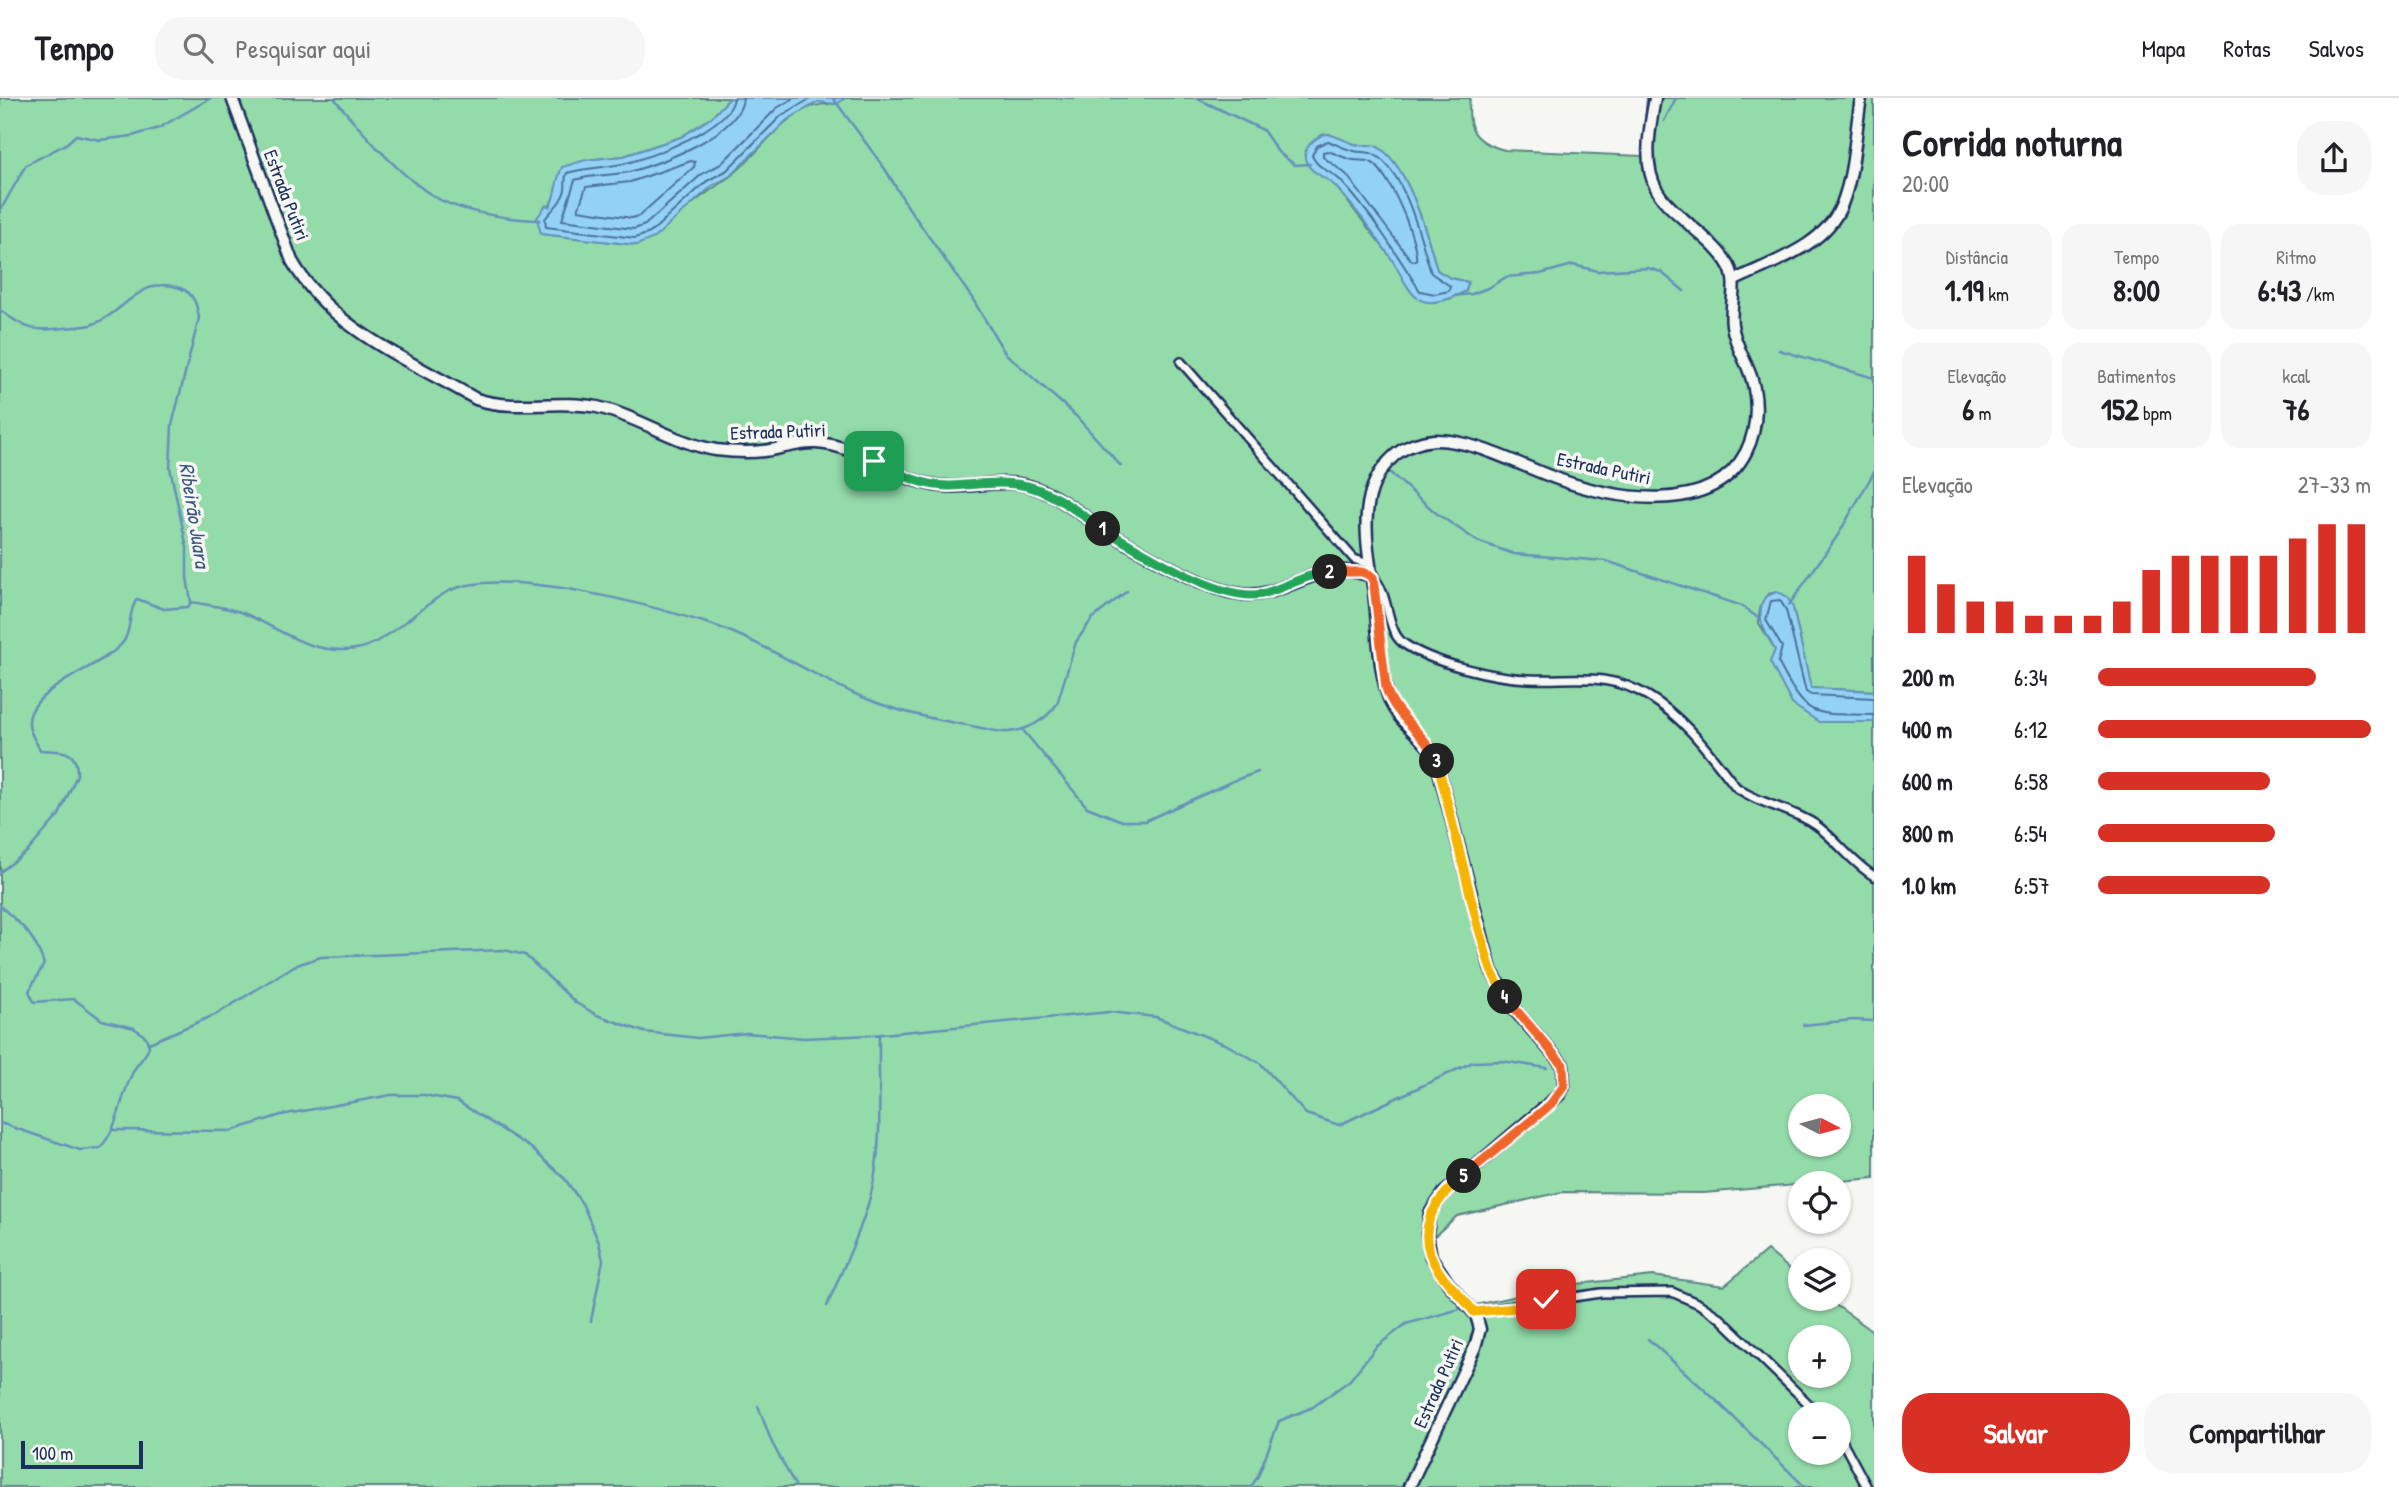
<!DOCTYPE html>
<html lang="pt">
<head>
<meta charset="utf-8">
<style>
  body { margin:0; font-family:"Patrick Hand",sans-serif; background:#f6f6f6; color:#202124; height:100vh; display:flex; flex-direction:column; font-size:26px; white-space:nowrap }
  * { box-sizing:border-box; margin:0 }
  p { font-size:23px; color:#757577 }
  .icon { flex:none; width:38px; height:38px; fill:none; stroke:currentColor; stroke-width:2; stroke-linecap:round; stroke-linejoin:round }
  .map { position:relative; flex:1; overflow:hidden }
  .side { display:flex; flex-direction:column; background:#fff; width:525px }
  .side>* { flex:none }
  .needle { width:46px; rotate:96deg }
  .controls { position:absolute; left:1788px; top:996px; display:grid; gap:14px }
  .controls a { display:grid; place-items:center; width:63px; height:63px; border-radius:50%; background:#fff; box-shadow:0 2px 5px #0004; font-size:35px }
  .scale { position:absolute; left:21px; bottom:18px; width:122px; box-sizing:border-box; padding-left:7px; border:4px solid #1b2f5e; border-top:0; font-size:19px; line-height:24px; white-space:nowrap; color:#1b2f5e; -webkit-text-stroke:5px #f6f6f2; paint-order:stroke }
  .pin { position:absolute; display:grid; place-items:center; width:60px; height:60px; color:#fff; margin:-30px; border-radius:14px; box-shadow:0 4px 10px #0006 }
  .km { position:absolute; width:35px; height:35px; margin:-18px; border-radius:50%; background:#222; color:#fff; font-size:19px; line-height:35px; text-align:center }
  .round { display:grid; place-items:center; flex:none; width:74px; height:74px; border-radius:28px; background:#f6f6f6 }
  .head { display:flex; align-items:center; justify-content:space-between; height:119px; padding:0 28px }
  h1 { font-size:38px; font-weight:700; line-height:52px }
  .metrics { display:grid; grid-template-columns:repeat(3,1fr); gap:10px; height:119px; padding:7px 28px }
  .metrics div { display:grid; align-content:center; border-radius:18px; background:#f6f6f6; text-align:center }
  .metrics b { font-size:30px; font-weight:700 }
  .metrics small { font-size:19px; font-weight:400 }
  .metrics p { font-size:19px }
  .chart { height:196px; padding:14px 28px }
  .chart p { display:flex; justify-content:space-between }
  .chart svg { width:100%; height:126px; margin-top:7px; stroke:#d93025; stroke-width:6 }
  .primary-button { display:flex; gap:14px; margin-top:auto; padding:14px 28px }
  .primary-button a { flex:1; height:80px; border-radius:28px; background:#d93025; color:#fff; font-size:28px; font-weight:700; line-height:80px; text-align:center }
  .primary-button a+a { background:#f6f6f6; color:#202124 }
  ul { padding:0 28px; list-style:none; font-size:23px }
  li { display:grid; grid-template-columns:112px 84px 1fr; align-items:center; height:52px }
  li i { height:18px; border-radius:9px; background:#d93025 }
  header { display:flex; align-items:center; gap:42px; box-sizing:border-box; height:98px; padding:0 35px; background:#fff; border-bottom:2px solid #e0e0e0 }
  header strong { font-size:33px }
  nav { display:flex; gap:38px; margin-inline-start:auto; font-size:24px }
  .search { width:490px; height:63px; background:#f6f6f6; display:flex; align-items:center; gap:18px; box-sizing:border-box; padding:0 24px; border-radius:28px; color:#757577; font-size:26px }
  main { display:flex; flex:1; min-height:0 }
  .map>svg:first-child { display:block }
  .green { fill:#94dbaa; stroke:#588584; stroke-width:2; fill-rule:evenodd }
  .water { fill:#94d2f5; stroke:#6491b9; stroke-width:2 }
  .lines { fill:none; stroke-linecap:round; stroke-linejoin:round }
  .shore { stroke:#4b709a; stroke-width:2 }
  .stream { stroke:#6491b9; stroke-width:2.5 }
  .street-casing { stroke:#1b2f5e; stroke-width:12 }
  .secondary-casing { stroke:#1b2f5e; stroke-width:15 }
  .street { stroke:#f6f6f2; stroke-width:7 }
  .secondary { stroke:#f6f6f2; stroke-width:10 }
  .split-1-casing { stroke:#fff; stroke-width:14 }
  .split-2-casing { stroke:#fff; stroke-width:14 }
  .split-3-casing { stroke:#fff; stroke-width:14 }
  .split-4-casing { stroke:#fff; stroke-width:14 }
  .split-5-casing { stroke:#fff; stroke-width:14 }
  .split-6-casing { stroke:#fff; stroke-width:14 }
  .split-1 { stroke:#22a559; stroke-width:9 }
  .split-2 { stroke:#22a559; stroke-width:9 }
  .split-3 { stroke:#f0652b; stroke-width:9 }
  .split-4 { stroke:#f5b400; stroke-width:9 }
  .split-5 { stroke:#f0652b; stroke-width:9 }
  .split-6 { stroke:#f5b400; stroke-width:9 }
  .labels { text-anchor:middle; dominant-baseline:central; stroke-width:7; stroke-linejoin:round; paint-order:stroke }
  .street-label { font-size:19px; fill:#1b2f5e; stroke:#f6f6f2 }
  .water-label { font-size:21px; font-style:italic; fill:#395884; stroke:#f6f6f2 }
</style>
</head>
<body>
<header>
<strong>Tempo</strong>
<div class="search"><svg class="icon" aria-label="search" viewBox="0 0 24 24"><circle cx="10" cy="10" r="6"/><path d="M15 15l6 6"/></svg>Pesquisar aqui</div>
<nav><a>Mapa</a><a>Rotas</a><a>Salvos</a></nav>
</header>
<main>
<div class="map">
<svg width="1874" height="1389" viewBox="0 0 1874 1389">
  <rect width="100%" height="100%" fill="#f6f6f2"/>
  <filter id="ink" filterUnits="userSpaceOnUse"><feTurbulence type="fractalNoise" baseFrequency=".0143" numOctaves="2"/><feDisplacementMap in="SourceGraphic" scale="14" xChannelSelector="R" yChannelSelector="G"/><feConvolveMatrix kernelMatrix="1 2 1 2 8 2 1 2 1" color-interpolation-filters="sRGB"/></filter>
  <g filter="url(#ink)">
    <path class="green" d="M0 0H730L712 19 681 39 624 58 586 62 558 89 549 110 547 108 541 136 637 147C668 125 697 101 729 79 765 54 786 1 837 6L845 0H1470C1466 31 1474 44 1505 52L1642 58 1647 0H1874V593L1811 590 1793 510 1776 494 1769 496C1760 503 1759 514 1759 525L1819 624H1874V1080L1704 1095 1562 1094 1457 1118 1430 1142 1444 1178 1475 1207 1567 1187 1653 1178 1724 1188 1767 1152 1801 1181V1200L1827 1201 1874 1234V1389H0ZM1329 36C1338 40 1346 44 1355 46 1361 48 1370 46 1376 49 1408 64 1428 139 1437 172L1450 180 1468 184 1466 193 1449 201 1415 198 1390 158 1334 86ZM1801 1008H1839V1046H1801ZM1801 1239H1839V1278H1801ZM1801 1316H1839V1354H1801Z"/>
    <path class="water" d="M730 0H845L837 6 818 4 787 22 730 78 712 88 654 140 637 147 541 136 537 120 546 107 550 109C556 95 556 82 562 69L586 62 624 58 681 39 712 19Z
      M1324 36C1335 36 1344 43 1354 46 1361 48 1369 46 1376 48 1408 63 1428 140 1437 172L1450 180 1468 184 1466 193C1453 200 1428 211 1415 198 1404 188 1398 169 1389 157 1373 134 1355 110 1336 89 1327 79 1307 74 1305 60 1304 48 1314 41 1324 36Z
      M1776 494C1786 496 1789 500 1793 510L1811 590 1874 593V624H1819L1792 606 1770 564 1775 552C1765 532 1754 521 1765 499Z"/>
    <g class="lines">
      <path class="shore" d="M734 0C731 29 652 59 626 65 607 70 587 69 567 75 564 82 566 85 565 92 561 106 552 111 545 121L546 129 635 140 650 135 707 83 726 73 782 17 812 0
        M743 0C741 36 658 66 629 74 611 78 593 76 575 82L562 122 634 131 645 127 702 76 721 66 777 10 794 0
        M1328 43C1336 46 1345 51 1354 53 1361 55 1369 53 1375 57 1406 75 1421 142 1431 175L1450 188 1449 193 1435 196 1420 193C1396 155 1371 115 1340 82 1331 73 1316 70 1312 57L1317 48Z
        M1328 53C1337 56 1346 61 1354 62 1360 63 1366 62 1371 64 1389 73 1419 145 1416 163L1411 162 1346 76 1323 59V54Z
        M691 63 695 64 694 69 639 118 632 120 578 112 586 89 630 84Z
        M1874 600 1811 597 1806 594 1786 512 1780 502 1771 503 1766 522 1782 549 1778 564C1809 624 1812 615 1874 617"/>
      <path class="stream" d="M334 0C359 31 401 79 435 99 460 114 512 122 540 122
        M833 0 885 71 908 109 972 200 1005 255 1075 317 1121 368
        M1196 0 1263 32 1278 54 1295 67 1310 66
        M1664 23 1676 0
        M0 113 26 67 66 46 76 37 100 42 132 38 159 30 211 0
        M1453 198 1472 196 1490 189 1506 179 1540 176 1573 167 1598 173 1648 170 1661 174 1684 193
        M0 212C25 231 33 234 64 230 72 229 82 229 91 227 124 216 140 176 180 190 194 195 197 207 199 220L172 327 170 370 187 450V479L191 504
        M1779 252 1874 280
        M1387 372 1436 415 1477 443 1514 456 1606 463 1742 508 1761 522
        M191 504C208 507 227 509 243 515 284 532 308 557 356 551 384 548 421 507 449 493 504 467 654 508 713 527 771 547 822 585 880 606 911 617 945 623 977 629 987 631 999 635 1009 634 1028 632 1046 622 1057 606L1076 544 1092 521 1127 493
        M1789 507 1838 437 1874 374
        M1022 631 1087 709 1122 723H1145L1233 683 1258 674
        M0 774 28 753 59 717 77 677C78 649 60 654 40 652 37 645 30 636 29 627 26 589 106 569 124 543 132 530 128 513 137 501L164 511 188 509 191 504
        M0 808C23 828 34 836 44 866L29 893 34 904 74 901 102 922 134 930 146 939 149 948C147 958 139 963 134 972 120 998 120 1028 100 1050L80 1052 0 1025
        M1803 927 1853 922 1874 923
        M149 945 217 916 294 868 321 859 504 852 525 857 576 905 597 917 644 934 698 940 747 935 804 940 872 937 1109 914 1156 919 1227 947 1260 965 1306 1016 1339 1027 1473 964 1502 963 1547 970
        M114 1032 231 1033 281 1017 391 997H424L457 1003 531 1050 565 1081 583 1107 599 1145 603 1162 591 1223
        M827 1208C843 1169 864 1129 873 1087 883 1039 878 986 879 937
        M1648 1241 1718 1304 1805 1389
        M758 1308 772 1345 796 1389
        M1251 1389 1258 1378 1279 1323 1313 1309 1350 1282 1376 1249 1406 1226 1460 1211"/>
      <defs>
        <path id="street" d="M1181 264 1354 461 1371 467
          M1373 479C1390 496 1386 533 1403 545 1431 565 1495 580 1529 581 1574 583 1606 573 1648 598 1685 620 1710 656 1736 689 1760 707 1791 710 1816 727 1837 742 1851 764 1874 778
          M1474 1214 1601 1195 1672 1194 1699 1206 1720 1220 1819 1316
          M1839 1337 1867 1389"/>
        <path id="secondary" d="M232 0 292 163C331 232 411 263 476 301 516 314 556 301 597 309 638 318 674 345 716 352 732 354 748 355 764 353 781 351 798 344 816 345 858 347 889 378 929 386 962 394 995 379 1029 388 1057 396 1078 415 1102 430 1136 451 1202 491 1240 496 1286 503 1317 456 1373 479
          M1735 182C1772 164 1826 148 1842 106 1855 73 1855 34 1861 0
          M1409 1389 1475 1249 1480 1231 1476 1217 1448 1185 1431 1159 1427 1136 1430 1115 1444 1095 1560 996 1564 988 1563 967 1513 910 1491 872 1435 658C1423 638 1399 625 1390 603 1379 576 1378 534 1375 504 1370 455 1351 397 1394 358 1404 349 1420 343 1434 342 1472 341 1519 367 1555 380 1612 401 1712 420 1746 354 1759 328 1759 295 1747 268 1741 255 1734 242 1732 227 1729 207 1739 187 1729 168 1720 152 1705 140 1691 128 1680 117 1664 106 1657 92 1642 67 1650 28 1655 0"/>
      </defs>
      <use href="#street" class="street-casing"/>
      <use href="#secondary" class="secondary-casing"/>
      <use href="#street" class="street"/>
      <use href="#secondary" class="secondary"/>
    </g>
  </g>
  <g class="lines" filter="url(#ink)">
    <defs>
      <path id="split-1" d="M874 363C898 375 923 389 951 388 977 387 1001 382 1027 388 1055 395 1079 415 1103 431"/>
      <path id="split-2" d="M1103 431C1141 452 1220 505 1262 496 1286 490 1305 476 1330 474"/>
      <path id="split-3" d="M1330 474H1362L1373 479 1386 590C1396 621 1425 634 1437 663"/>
      <path id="split-4" d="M1437 663 1478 828 1491 872 1505 899"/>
      <path id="split-5" d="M1464 1078 1550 1007 1564 988 1563 967 1505 899"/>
      <path id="split-6" d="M1464 1078C1433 1103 1413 1133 1438 1172 1448 1187 1463 1199 1474 1214L1515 1210 1546 1201"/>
    </defs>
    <use href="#split-1" class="split-1-casing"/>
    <use href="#split-2" class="split-2-casing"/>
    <use href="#split-3" class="split-3-casing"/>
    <use href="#split-4" class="split-4-casing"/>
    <use href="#split-5" class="split-5-casing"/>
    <use href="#split-6" class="split-6-casing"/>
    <use href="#split-1" class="split-1"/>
    <use href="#split-2" class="split-2"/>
    <use href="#split-3" class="split-3"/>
    <use href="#split-4" class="split-4"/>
    <use href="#split-5" class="split-5"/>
    <use href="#split-6" class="split-6"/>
  </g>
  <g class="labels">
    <g class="street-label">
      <text transform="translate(287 97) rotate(69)">Estrada Putiri</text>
      <text transform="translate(778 333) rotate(-2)">Estrada Putiri</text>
      <text transform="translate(1604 370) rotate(12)">Estrada Putiri</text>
      <text transform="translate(1438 1285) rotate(-66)">Estrada Putiri</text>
    </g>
    <g class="water-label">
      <text transform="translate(195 417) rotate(81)">Ribeirão Juara</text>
    </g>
  </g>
</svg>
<div class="controls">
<a><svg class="needle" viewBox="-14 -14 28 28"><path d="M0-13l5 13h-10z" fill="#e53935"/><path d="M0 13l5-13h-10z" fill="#757577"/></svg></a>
<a><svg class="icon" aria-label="locate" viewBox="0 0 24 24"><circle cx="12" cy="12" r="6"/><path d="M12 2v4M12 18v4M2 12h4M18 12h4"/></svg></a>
<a><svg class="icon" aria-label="layers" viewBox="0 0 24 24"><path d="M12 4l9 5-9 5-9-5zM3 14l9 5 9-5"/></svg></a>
<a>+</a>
<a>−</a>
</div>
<div class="scale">100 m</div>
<div class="pin" style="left:874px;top:363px;background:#1e9e55"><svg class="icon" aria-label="arrive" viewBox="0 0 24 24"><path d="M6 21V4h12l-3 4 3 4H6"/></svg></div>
<div class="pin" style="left:1546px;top:1201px;background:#d93025"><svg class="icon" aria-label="check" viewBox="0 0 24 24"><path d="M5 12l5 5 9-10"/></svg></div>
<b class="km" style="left:1103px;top:431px">1</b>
<b class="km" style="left:1330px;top:474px">2</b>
<b class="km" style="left:1437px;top:663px">3</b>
<b class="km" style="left:1505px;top:899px">4</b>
<b class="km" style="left:1464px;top:1078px">5</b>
</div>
<section class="side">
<div class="head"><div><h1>Corrida noturna</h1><p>20:00</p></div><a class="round"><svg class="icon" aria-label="share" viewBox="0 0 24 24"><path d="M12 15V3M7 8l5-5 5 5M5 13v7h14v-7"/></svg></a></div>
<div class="metrics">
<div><p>Distância</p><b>1.19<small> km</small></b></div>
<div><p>Tempo</p><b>8:00</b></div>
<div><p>Ritmo</p><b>6:43<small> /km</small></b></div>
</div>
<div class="metrics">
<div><p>Elevação</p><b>6<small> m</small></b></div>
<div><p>Batimentos</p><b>152<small> bpm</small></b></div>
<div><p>kcal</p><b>76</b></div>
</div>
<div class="chart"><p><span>Elevação</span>27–33 m</p>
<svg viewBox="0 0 160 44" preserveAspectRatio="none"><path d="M5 44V17M15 44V27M25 44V33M35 44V33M45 44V38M55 44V38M65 44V38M75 44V33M85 44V22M95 44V17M105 44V17M115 44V17M125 44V17M135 44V11M145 44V6M155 44V6"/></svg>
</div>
<ul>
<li><b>200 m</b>6:34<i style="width:80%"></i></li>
<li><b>400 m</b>6:12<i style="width:100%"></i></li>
<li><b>600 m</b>6:58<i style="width:63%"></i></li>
<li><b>800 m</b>6:54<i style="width:65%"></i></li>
<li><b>1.0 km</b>6:57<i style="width:63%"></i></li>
</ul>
<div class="primary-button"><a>Salvar</a><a>Compartilhar</a></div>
</section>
</main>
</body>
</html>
